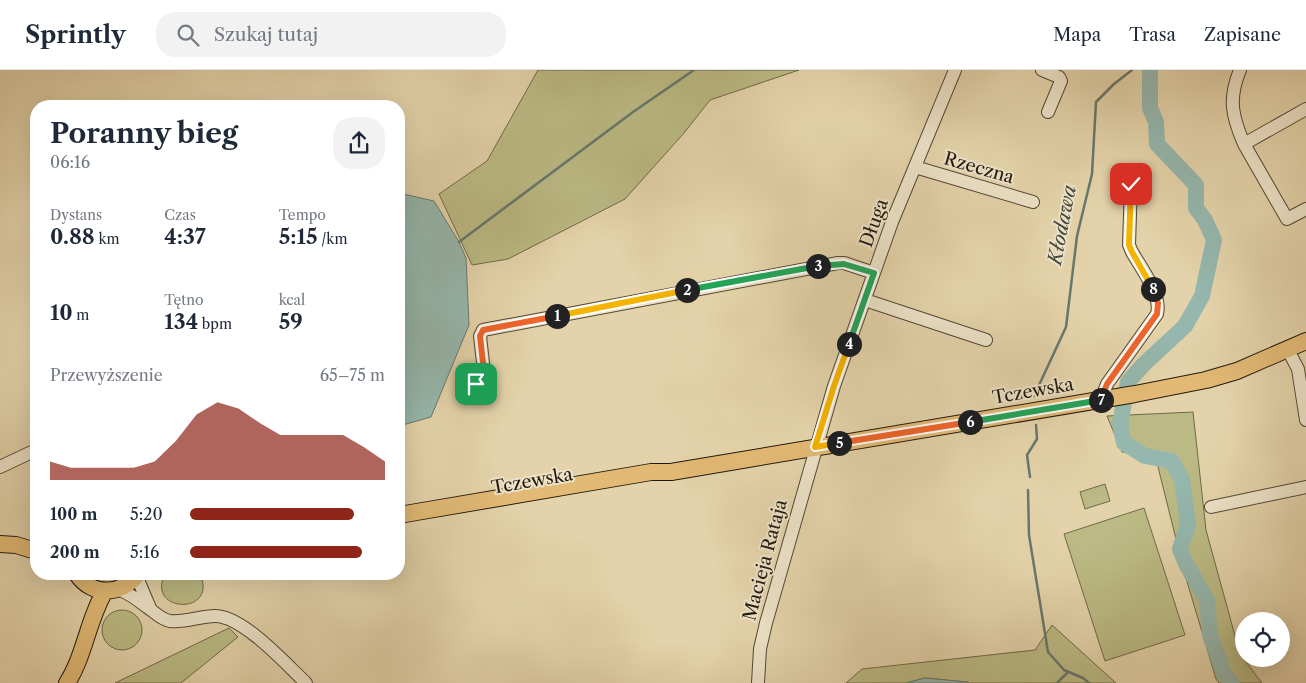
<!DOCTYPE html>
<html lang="pl">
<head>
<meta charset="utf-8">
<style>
  body { margin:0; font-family:"Libre Caslon Text",serif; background:#f2f2f3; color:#1f2937; height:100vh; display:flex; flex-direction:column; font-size:19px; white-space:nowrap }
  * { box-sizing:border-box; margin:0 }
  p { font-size:16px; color:#747a83 }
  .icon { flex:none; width:28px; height:28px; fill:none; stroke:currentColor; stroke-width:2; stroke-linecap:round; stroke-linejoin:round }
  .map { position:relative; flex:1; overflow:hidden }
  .panel { position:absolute; left:30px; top:30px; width:375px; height:480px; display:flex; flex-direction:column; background:#fff; border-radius:20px; box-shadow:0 5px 20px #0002 }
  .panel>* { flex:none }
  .tools { position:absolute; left:1235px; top:542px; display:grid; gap:10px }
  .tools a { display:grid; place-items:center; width:55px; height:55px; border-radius:50%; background:#fff; box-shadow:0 5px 20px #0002; font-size:25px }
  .pin { position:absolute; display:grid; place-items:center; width:42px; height:42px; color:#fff; margin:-21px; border-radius:10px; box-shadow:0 2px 8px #0006 }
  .km { position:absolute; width:25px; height:25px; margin:-12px; border-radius:50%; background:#222; color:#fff; font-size:14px; line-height:25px; text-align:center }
  .round { display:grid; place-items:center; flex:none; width:52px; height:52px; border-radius:20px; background:#f2f2f3 }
  .overview { display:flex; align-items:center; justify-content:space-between; height:85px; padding:0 20px }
  h1 { font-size:28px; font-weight:700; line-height:38px }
  .figures { display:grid; grid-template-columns:repeat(3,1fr); gap:8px; height:85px; padding:5px 20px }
  .figures div { display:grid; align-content:center }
  .figures b { font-size:21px; font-weight:700 }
  .figures small { font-size:14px; font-weight:400 }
  .figures p { font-size:14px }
  .chart { height:140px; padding:10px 20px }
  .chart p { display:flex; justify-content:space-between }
  .chart svg { width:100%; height:90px; margin-top:5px; fill:#8f2418; opacity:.7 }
  ul { padding:0 20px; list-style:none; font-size:16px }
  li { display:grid; grid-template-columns:80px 60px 1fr; align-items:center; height:38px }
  li i { height:12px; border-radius:6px; background:#8f2418 }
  header { display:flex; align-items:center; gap:30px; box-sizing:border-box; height:70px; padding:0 25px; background:#fff; border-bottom:1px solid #e0e1e3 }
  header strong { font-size:24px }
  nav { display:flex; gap:28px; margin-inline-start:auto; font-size:18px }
  .search { width:350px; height:45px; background:#f2f2f3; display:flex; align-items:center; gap:12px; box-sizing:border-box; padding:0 18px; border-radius:20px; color:#747a83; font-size:19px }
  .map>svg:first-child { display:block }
  .green { fill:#bbba84; stroke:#6e6a49 }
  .water { fill:#95b7ad; stroke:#67786d }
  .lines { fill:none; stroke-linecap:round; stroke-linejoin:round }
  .stream { stroke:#67786d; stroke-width:2.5 }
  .river { stroke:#95b7ad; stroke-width:16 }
  .minor-casing { stroke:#524835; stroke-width:14 }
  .major-casing { stroke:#22190e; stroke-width:18 }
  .minor { stroke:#ede2c8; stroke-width:12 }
  .major { stroke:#e2ba75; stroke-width:16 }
  .split-1-casing { stroke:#fff; stroke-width:10 }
  .split-2-casing { stroke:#fff; stroke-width:10 }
  .split-3-casing { stroke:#fff; stroke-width:10 }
  .split-4-casing { stroke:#fff; stroke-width:10 }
  .split-5-casing { stroke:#fff; stroke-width:10 }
  .split-6-casing { stroke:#fff; stroke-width:10 }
  .split-7-casing { stroke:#fff; stroke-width:10 }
  .split-8-casing { stroke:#fff; stroke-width:10 }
  .split-9-casing { stroke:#fff; stroke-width:10 }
  .split-1 { stroke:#f0652b; stroke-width:6 }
  .split-2 { stroke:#f5b400; stroke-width:6 }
  .split-3 { stroke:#22a559; stroke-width:6 }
  .split-4 { stroke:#22a559; stroke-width:6 }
  .split-5 { stroke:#f5b400; stroke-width:6 }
  .split-6 { stroke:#f0652b; stroke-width:6 }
  .split-7 { stroke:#22a559; stroke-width:6 }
  .split-8 { stroke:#f0652b; stroke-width:6 }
  .split-9 { stroke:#f5b400; stroke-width:6 }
  .labels { text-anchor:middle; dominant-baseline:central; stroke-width:4; stroke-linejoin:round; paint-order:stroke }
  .street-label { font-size:18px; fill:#22190e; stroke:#ede2c8 }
  .water-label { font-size:19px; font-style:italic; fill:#44483e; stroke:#ede2c8 }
</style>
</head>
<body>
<header>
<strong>Sprintly</strong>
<div class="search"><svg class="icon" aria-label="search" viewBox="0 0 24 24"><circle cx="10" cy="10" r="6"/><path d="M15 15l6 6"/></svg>Szukaj tutaj</div>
<nav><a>Mapa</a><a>Trasa</a><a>Zapisane</a></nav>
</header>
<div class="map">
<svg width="1306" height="613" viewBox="0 0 1306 613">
  <rect width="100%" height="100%" fill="#e4d3aa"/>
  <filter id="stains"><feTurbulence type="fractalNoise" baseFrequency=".004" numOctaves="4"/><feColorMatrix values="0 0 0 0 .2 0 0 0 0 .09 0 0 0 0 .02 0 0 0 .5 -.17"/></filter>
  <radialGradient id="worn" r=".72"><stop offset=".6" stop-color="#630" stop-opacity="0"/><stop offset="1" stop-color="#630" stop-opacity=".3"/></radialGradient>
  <path class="green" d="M538 0H799L710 30 684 63 625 129 508 189 472 195 439 124 487 91Z
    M1193 342 1206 460 1240 584 1262 613H1219L1216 609 1185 505 1155 385 1122 382 1107 346Z
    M1105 414 1110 431 1085 439 1080 422Z
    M1144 438 1185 565 1105 591 1064 464Z
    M165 504H200C219 546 145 543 165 504Z
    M102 560a20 20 0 1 1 40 0a20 20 0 1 1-40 0Z
    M1052 555 1116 613H969L967 612 925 608 906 613H846L862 599 1035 580Z
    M229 558 238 567 181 613H115Z"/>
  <path class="water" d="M399 123 434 131 459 172 466 188 469 255 431 347 399 356Z
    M925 608 967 612 969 613H906Z"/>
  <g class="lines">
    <path class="stream" d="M459 172 633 42 694 0
      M1034 326 1066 257 1077 166 1092 104 1096 32 1114 14 1132 0
      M1030 407 1027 385 1037 369 1036 355
      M1028 420 1029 465 1048 582 1064 600 1083 608 1089 613
      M1057 613 1068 602"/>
    <path class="river" d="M1150 0V38L1156 52 1157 74 1196 115V138L1205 150 1214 170 1202 226 1185 256 1143 295 1128 312 1120 354 1124 373 1145 386 1172 391 1182 410 1188 455 1180 479 1186 494 1207 530 1210 565 1224 604 1232 613"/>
    <defs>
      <path id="minor" d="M1042 0 1059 7 1061 11 1048 42
        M1240 0C1228 29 1232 46 1244 74
        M1306 39 1244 74 1287 149 1306 139
        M915 97 1033 132
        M865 230 986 270
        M1288 280 1298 299 1306 350
        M468 316 476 314 484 302 480 266 483 260 838 193H844L874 203
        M1106 329 1105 319 1107 314 1157 244C1162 225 1141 198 1132 182L1129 175 1131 114
        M0 397 36 380
        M1211 437 1306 417
        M138 504 139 512 150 538
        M118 519C129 523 138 530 147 537 155 542 160 549 170 551 185 553 200 546 215 546 243 546 286 594 306 613
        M758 613 760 579 766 553 834 316 892 152 955 0"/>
      <path id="major" d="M399 445 651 402H671L1135 324 1206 310 1237 301 1306 271
        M0 474 16 475 36 481
        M77 504C92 527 122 525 138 504
        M67 613C85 585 88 549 105 521"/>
    </defs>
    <use href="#minor" class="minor-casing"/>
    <use href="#major" class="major-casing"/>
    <use href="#minor" class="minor"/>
    <use href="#major" class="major"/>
  </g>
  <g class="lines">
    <defs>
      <path id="split-1" d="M476 314 484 302 480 266 483 260 557 246"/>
      <path id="split-2" d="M557 246 687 220"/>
      <path id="split-3" d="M687 220 818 196"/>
      <path id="split-4" d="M818 196 844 194 874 203 849 274"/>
      <path id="split-5" d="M839 373 815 377 834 316 849 274"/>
      <path id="split-6" d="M839 373 970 352"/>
      <path id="split-7" d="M970 352 1101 330"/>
      <path id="split-8" d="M1101 330 1106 329 1105 319 1107 314 1157 244 1158 233 1153 219"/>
      <path id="split-9" d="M1131 114 1129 175 1132 182 1153 219"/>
    </defs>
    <use href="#split-1" class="split-1-casing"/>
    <use href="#split-2" class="split-2-casing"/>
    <use href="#split-3" class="split-3-casing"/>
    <use href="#split-4" class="split-4-casing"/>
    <use href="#split-5" class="split-5-casing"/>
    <use href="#split-6" class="split-6-casing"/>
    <use href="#split-7" class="split-7-casing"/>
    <use href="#split-8" class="split-8-casing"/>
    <use href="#split-9" class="split-9-casing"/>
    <use href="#split-1" class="split-1"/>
    <use href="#split-2" class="split-2"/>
    <use href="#split-3" class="split-3"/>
    <use href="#split-4" class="split-4"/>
    <use href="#split-5" class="split-5"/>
    <use href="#split-6" class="split-6"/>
    <use href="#split-7" class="split-7"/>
    <use href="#split-8" class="split-8"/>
    <use href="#split-9" class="split-9"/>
  </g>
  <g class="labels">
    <g class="street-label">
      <text transform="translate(979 98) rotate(16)">Rzeczna</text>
      <text transform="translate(874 153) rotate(-70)">Długa</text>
      <text transform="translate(1033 321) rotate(-10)">Tczewska</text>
      <text transform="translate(532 411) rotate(-10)">Tczewska</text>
      <text transform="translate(765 490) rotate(-75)">Macieja Rataja</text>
    </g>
    <g class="water-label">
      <text transform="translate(1062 155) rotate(-79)">Kłodawa</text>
    </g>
  </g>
  <rect width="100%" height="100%" filter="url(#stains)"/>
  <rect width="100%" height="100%" fill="url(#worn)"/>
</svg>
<div class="tools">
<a><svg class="icon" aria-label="locate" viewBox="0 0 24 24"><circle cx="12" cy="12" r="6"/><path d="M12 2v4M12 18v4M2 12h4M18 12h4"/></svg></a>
</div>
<div class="pin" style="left:476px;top:314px;background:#1e9e55"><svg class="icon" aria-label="arrive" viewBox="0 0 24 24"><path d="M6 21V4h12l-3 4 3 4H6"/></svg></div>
<div class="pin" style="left:1131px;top:114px;background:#d93025"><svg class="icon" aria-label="check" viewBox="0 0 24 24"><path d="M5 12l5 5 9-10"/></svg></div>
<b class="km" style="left:557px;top:246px">1</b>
<b class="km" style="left:687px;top:220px">2</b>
<b class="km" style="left:818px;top:196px">3</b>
<b class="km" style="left:849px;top:274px">4</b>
<b class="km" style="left:839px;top:373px">5</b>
<b class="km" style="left:970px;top:352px">6</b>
<b class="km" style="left:1101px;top:330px">7</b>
<b class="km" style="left:1153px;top:219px">8</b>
<section class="panel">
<div class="overview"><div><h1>Poranny bieg</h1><p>06:16</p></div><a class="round"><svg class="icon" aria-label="share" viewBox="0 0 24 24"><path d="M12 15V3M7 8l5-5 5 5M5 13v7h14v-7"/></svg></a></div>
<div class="figures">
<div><p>Dystans</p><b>0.88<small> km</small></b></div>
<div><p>Czas</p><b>4:37</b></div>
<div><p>Tempo</p><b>5:15<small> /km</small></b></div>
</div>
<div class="figures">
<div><b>10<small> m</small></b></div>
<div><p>Tętno</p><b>134<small> bpm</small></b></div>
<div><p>kcal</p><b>59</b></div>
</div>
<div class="chart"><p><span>Przewyższenie</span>65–75 m</p>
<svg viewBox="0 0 160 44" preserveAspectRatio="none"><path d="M0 44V35L10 38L20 38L30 38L40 38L50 35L60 25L70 12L80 6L90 9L100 16L110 22L120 22L130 22L140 22L150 28L160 35V44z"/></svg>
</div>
<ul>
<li><b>100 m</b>5:20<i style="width:84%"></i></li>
<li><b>200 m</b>5:16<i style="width:88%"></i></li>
</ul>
</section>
</div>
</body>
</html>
